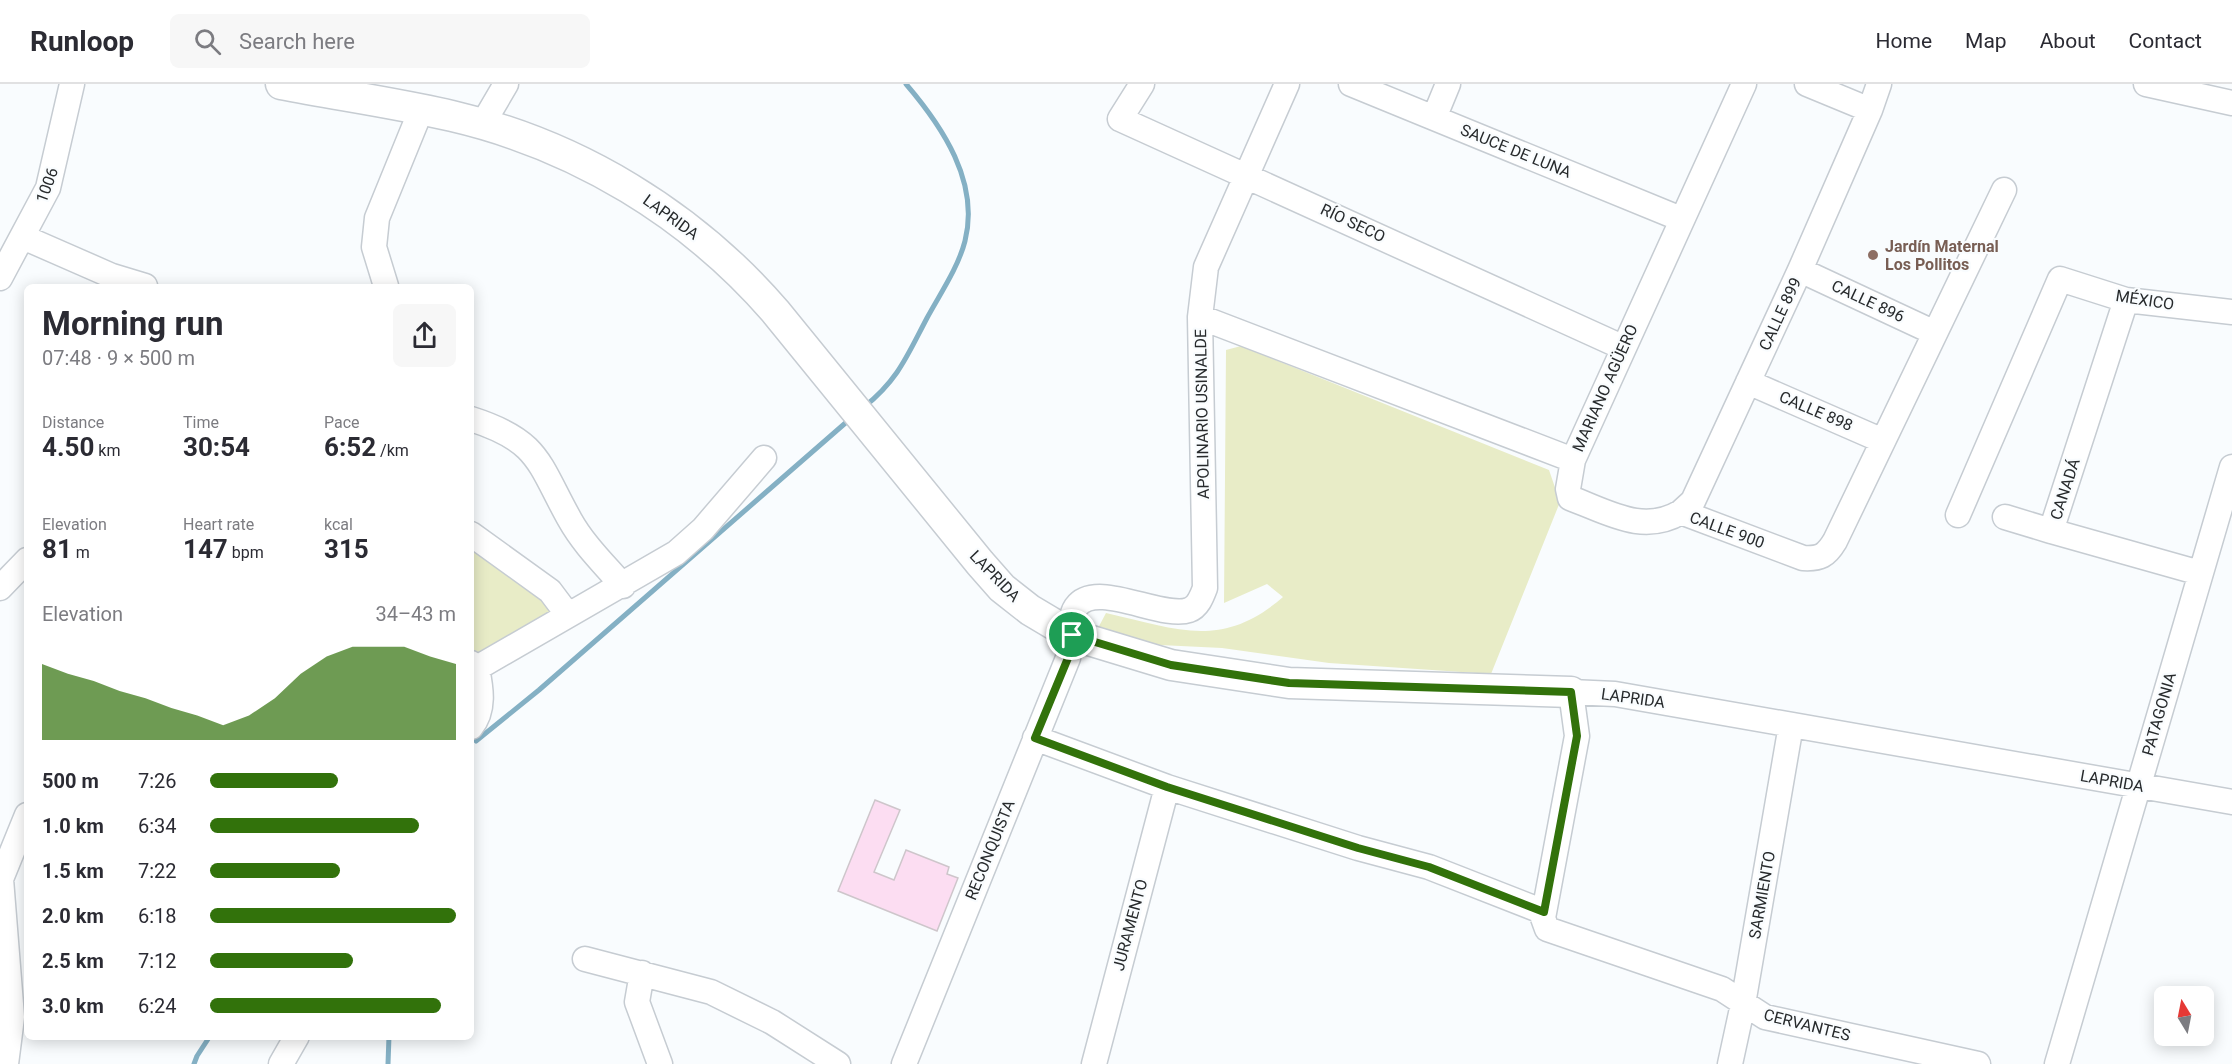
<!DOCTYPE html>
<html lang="en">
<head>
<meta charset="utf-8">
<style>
  body { margin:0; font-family:Roboto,sans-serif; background:#f7f7f7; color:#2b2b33; height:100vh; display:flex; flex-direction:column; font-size:22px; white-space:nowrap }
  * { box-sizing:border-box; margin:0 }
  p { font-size:20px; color:#7c7c81 }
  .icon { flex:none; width:33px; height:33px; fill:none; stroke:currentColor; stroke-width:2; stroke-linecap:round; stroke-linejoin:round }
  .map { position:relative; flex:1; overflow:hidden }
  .sheet { position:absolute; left:24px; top:200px; width:450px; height:756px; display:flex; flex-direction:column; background:#fff; border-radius:9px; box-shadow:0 3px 15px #0003 }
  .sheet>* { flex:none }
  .needle { width:39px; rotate:350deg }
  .controls { position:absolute; left:2154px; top:902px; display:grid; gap:12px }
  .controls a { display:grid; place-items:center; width:60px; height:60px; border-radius:9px; background:#fff; box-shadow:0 3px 15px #0003; font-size:30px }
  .pin { position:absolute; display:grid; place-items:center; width:51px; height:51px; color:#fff; margin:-26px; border:3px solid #fff; border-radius:50%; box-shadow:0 2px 6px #0007 }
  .round { display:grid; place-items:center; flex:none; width:63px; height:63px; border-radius:9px; background:#f7f7f7 }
  .head { display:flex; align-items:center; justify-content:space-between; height:102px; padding:0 18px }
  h1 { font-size:33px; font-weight:700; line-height:45px }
  .stats { display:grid; grid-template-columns:repeat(3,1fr); gap:9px; height:102px; padding:6px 18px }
  .stats div { display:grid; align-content:center }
  .stats b { font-size:26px; font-weight:700 }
  .stats small { font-size:16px; font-weight:400 }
  .stats p { font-size:16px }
  .chart { height:168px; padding:12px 18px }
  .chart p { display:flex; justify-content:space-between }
  .chart svg { width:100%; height:108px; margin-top:6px; fill:#32720b; opacity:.7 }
  ul { padding:0 18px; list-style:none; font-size:20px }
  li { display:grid; grid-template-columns:96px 72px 1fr; align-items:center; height:45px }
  li i { height:15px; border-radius:8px; background:#32720b }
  header { display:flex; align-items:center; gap:36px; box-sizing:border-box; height:84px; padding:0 30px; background:#fff; border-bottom:2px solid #e1e1e2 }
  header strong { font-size:28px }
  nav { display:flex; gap:33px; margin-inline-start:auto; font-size:21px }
  .search { width:420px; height:54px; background:#f7f7f7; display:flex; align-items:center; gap:15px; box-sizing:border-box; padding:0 21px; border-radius:9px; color:#7c7c81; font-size:22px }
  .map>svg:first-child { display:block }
  .green { fill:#e8ecc7 }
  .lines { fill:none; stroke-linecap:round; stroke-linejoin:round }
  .stream { stroke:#84b0c4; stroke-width:5 }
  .building { fill:#fcddf2; stroke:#cec6cb; stroke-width:1.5 }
  .minor-casing { stroke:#c6ccd2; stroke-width:27 }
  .major-casing { stroke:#c6ccd2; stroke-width:33 }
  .minor { stroke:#fff; stroke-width:24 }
  .major { stroke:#fff; stroke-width:30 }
  .route-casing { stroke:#fff; stroke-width:12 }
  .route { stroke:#32720b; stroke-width:8 }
  .education-dot { fill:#8d6e63; stroke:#f9fcfe; stroke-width:2 }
  .labels { text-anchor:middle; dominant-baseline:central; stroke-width:4.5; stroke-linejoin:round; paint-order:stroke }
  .street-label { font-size:16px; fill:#272a2c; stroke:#f9fcfe }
  .education-label { font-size:16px; font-weight:bold; fill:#785e54; stroke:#f9fcfe; text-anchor:start }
</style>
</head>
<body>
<header>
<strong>Runloop</strong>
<div class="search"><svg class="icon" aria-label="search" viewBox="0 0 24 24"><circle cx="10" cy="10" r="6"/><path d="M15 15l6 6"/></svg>Search here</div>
<nav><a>Home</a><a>Map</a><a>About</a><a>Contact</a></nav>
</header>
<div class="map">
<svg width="2232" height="980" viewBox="0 0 2232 980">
  <rect width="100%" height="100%" fill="#f9fcfe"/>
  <path class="green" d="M1241 262 1549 386 1560 418 1491 590 1329 579 1222 564 1160 561 1097 546 1106 529C1177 545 1222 566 1283 513L1267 500 1224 519 1226 266Z
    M471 461 557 526 490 572 471 569Z"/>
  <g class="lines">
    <path class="stream" d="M864 323C898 296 907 272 927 234 940 210 958 184 965 157 980 98 942 42 906 0
      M476 657 539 606 850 335
      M194 980 197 972 210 952
      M388 980 389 952"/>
  </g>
  <path class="building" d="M875 716 900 726 874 788 894 796 906 766 949 783 947 790 958 794 937 847 838 807Z"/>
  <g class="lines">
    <defs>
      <path id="minor" d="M1142 0 1120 35 1622 263
        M1351 0 1681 135
        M1744 0 1573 376 1568 405 1570 414C1608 428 1643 451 1681 428L1803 474C1820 475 1826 472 1835 457L2004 106
        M1807 0 1870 26
        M2146 0 2232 19
        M1434 34 1448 0
        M482 41 506 0
        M23 153 112 192 145 202
        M1800 186 1935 249
        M0 194 48 104 72 0
        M386 202 374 163 377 134 421 26
        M2126 216 2051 447 2200 489
        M1200 233 1573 376
        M1748 298 1883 357
        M471 335C540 357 538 379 570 436 584 461 605 481 623 502
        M1681 428 1693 417 1800 186 1870 26 1879 0
        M1958 431 2060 195 2126 216 2232 228
        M2005 433 2051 447
        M471 450 550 507 568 531
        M0 504 27 476
        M471 579 477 584C481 604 485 626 471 643
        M477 584 676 469 703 445 764 374
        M1035 654 1167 703 1358 764 1429 783 1544 828
        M585 875 711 908 772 938 838 980
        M642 889 637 918 660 980
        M6 980 12 933 1 795 27 731
        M281 980 297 952
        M904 980 1068 574C1070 559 1068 535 1076 523 1096 495 1162 536 1189 526 1198 523 1202 512 1205 504L1200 233 1206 183 1287 0
        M1094 980 1167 703
        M1730 980 1743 920 1791 641
        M1978 980 1765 933 1722 905 1547 845 1543 834 1577 652 1571 608 1615 610 2232 718
        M2057 980 2232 383"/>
      <path id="major" d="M281 0C338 11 396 19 452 32 577 61 691 130 775 227L980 479 1002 504 1030 526 1072 551 1171 581 1289 599 1571 608"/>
    </defs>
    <use href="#minor" class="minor-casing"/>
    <use href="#major" class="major-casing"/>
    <use href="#minor" class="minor"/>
    <use href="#major" class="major"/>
  </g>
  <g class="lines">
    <defs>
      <path id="route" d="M1072 551 1171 581 1289 599 1571 608 1577 652 1544 828 1429 783 1358 764 1167 703 1035 654 1068 574Z"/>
    </defs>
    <use href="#route" class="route-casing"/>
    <use href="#route" class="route"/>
  </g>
  <circle class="education-dot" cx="1873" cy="171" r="6"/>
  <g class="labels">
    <g class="street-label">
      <text transform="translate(1516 67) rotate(22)">SAUCE DE LUNA</text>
      <text transform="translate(47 101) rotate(-70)">1006</text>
      <text transform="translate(671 133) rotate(36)">LAPRIDA</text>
      <text transform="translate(1353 139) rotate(25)">RÍO SECO</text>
      <text transform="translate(2145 216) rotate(9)">MÉXICO</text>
      <text transform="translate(1868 217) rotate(25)">CALLE 896</text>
      <text transform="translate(1780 230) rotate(-65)">CALLE 899</text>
      <text transform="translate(1605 304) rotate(-66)">MARIANO AGÜERO</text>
      <text transform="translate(1816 327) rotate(23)">CALLE 898</text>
      <text transform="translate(1202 330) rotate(-91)">APOLINARIO USINALDE</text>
      <text transform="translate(2065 405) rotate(-72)">CANADÁ</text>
      <text transform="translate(1727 446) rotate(20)">CALLE 900</text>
      <text transform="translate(995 492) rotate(46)">LAPRIDA</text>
      <text transform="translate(1633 614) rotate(8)">LAPRIDA</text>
      <text transform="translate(2159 630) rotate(-74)">PATAGONIA</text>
      <text transform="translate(2112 697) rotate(10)">LAPRIDA</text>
      <text transform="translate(990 766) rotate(-68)">RECONQUISTA</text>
      <text transform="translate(1762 811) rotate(-80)">SARMIENTO</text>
      <text transform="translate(1130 841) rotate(-75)">JURAMENTO</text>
      <text transform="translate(1807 941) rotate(14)">CERVANTES</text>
    </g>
    <g class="education-label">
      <text x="1885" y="162">Jardín Maternal<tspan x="1885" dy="18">Los Pollitos</tspan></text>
    </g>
  </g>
</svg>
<div class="controls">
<a><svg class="needle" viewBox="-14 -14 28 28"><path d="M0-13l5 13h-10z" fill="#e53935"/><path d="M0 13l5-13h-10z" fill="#7c7c81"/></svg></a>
</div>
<div class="pin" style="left:1072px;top:551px;background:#1e9e55"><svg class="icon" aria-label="arrive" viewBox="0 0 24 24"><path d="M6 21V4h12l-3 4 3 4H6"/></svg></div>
<section class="sheet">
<div class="head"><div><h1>Morning run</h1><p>07:48 · 9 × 500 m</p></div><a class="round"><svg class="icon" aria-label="share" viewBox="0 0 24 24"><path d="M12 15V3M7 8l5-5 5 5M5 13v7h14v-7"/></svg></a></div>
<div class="stats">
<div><p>Distance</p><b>4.50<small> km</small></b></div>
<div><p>Time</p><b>30:54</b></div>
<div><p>Pace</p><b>6:52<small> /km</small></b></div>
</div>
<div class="stats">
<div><p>Elevation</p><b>81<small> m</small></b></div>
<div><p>Heart rate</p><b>147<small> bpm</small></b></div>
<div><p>kcal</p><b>315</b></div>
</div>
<div class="chart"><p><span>Elevation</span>34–43 m</p>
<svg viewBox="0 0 160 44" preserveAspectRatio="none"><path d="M0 44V13L10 17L20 20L30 24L40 27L50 31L60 34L70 38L80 34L90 27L100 17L110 10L120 6L130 6L140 6L150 10L160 13V44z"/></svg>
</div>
<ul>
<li><b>500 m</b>7:26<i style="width:52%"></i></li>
<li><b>1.0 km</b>6:34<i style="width:85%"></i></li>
<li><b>1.5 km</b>7:22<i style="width:53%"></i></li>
<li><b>2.0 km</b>6:18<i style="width:100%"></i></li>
<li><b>2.5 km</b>7:12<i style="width:58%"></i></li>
<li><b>3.0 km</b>6:24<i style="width:94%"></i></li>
</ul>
</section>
</div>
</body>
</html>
